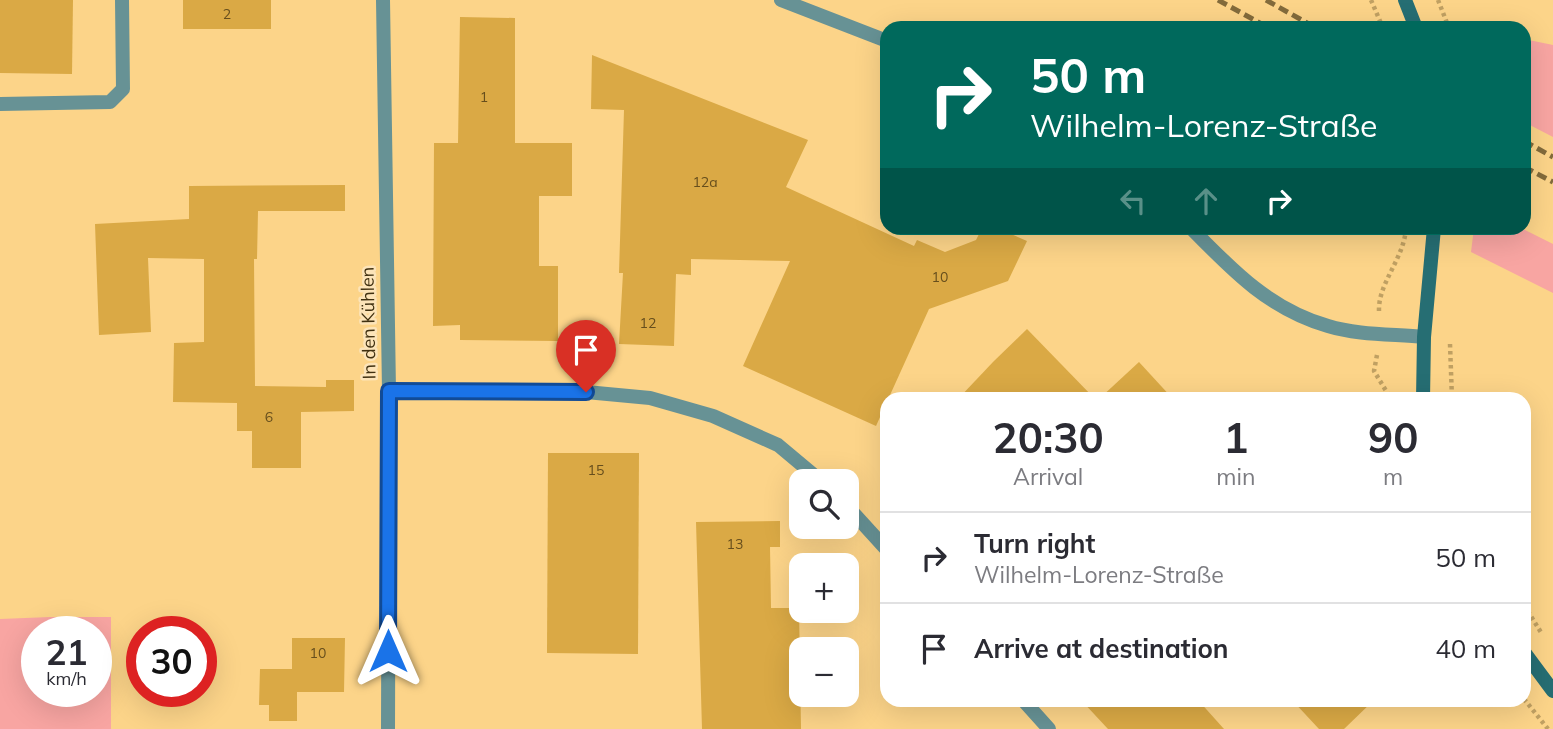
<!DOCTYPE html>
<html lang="en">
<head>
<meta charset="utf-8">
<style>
	body { margin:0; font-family:Mulish,sans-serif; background:#f7f7f7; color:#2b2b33; height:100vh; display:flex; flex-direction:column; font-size:26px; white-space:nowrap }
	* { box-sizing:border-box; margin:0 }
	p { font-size:23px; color:#7c7c81 }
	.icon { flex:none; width:38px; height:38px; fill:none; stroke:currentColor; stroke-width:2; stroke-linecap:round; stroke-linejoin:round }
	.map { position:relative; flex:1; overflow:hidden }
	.drawer { position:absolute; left:880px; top:392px; width:651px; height:315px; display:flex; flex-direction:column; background:#fff; border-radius:21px; box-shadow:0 7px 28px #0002 }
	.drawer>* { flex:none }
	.top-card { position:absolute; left:880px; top:21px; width:651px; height:214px; border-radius:21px; box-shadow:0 7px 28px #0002; background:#00695c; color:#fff; overflow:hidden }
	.buttons { position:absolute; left:789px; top:469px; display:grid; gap:14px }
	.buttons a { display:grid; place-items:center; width:70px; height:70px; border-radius:14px; background:#fff; box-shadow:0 7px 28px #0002; font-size:35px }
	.speed { position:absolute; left:21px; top:616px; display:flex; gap:14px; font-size:35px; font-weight:700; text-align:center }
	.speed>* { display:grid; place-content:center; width:91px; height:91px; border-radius:50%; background:#fff; box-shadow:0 7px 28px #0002; line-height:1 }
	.speed small { font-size:18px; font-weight:400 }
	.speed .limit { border:10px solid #d22; background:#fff; color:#111 }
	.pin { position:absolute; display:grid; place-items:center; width:60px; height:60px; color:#fff; margin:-72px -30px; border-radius:50% 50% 50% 0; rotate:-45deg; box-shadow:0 0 7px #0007 }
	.pin .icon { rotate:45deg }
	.me { position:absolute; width:77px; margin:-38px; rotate:0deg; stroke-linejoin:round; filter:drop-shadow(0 0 5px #0008) }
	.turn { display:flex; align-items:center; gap:24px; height:147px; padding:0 35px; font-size:32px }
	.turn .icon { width:91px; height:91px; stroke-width:2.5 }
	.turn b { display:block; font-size:49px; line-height:60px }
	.lanes { display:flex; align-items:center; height:66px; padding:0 35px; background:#0003; justify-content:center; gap:35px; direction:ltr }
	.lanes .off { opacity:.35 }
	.eta { display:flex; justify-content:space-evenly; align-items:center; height:119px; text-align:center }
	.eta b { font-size:42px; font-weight:700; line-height:49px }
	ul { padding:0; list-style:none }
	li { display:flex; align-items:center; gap:21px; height:91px; padding:0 35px; border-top:2px solid #e1e1e2 }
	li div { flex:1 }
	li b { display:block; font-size:26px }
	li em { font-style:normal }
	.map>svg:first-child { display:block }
	.green { fill:#f8a5a2; fill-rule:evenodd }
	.building { fill:#daa945 }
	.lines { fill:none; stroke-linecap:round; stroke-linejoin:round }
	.path { stroke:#c0a062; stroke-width:4.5; stroke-dasharray:3.5 3.5; stroke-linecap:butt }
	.service { stroke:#679295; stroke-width:14 }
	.minor { stroke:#679295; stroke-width:14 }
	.secondary { stroke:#266e73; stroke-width:14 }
	.rail { stroke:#836b3b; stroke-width:5; stroke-dasharray:10 5; stroke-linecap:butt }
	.route-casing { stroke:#114b97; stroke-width:18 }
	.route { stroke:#1a73e8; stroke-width:12 }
	.labels { text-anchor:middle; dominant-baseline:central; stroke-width:5; stroke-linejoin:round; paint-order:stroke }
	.number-label { font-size:14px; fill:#664e1d }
	.street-label { font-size:18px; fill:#403010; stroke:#fce4b9 }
</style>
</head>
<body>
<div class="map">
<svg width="1553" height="729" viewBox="0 0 1553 729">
	<rect width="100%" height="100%" fill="#fcd489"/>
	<g class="green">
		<polygon points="1524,39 1553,45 1553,137 1524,122"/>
		<polygon points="1474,228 1521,228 1553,244 1553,293 1471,252"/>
		<path d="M50,617H111V729H0V619ZM37,632H96V691H37Z"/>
	</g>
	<g class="building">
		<polygon points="0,0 73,0 72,74 0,73"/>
		<rect x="183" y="0" width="88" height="29"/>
		<polygon points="460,17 515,18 515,143 572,143 572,196 539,196 539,266 558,266 558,341 460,340 460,325 433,326 434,143 458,143"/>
		<polygon points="592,55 808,140 786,187 914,246 917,240 945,252 976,240 982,228 997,228 1027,241 1008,281 929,309 876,426 743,366 790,261 691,259 691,275 676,274 674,346 619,344 623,273 619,273 624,110 591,109"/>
		<polygon points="345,185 345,211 258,211 257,259 254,259 255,386 326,387 326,380 354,380 354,411 301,412 301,468 252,468 252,431 237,431 237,403 173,402 174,343 204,342 204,259 148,258 151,332 99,335 95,224 189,219 189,186"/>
		<polygon points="1027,329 1095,399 958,399 993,362"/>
		<polygon points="1139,362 1173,399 1099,399"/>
		<polygon points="548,453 639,453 638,654 547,653"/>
		<polygon points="780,521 780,547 770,547 771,608 799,608 801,729 702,729 696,522"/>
		<polygon points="292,638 345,638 344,692 297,692 297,721 269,721 269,705 259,705 260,669 292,669"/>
		<polygon points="1081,700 1198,700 1224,729 1108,729"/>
		<polygon points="1292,700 1374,700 1344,729 1319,729"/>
	</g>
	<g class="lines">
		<g class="path">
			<polyline points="1371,0 1383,28"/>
			<polyline points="1438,0 1449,28"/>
			<path d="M1379,311C1378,283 1404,259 1406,228"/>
			<polyline points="1450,344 1452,399"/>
			<polyline points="1377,355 1374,371 1391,399"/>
			<polyline points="1524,605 1542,634"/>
			<polyline points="1524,699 1548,729"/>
		</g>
		<polyline class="service" points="0,104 110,102 123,89 122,0"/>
		<g class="minor">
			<polyline points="383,0 389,391 388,729"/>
			<polyline points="781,0 887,41"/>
			<path d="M1191,228C1232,270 1269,309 1328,326C1357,335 1393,334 1424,337"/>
			<polyline points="389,391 586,392 650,398 713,416 778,445 821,481"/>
			<polyline points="847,506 887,550"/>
			<polyline points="1023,700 1049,729"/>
		</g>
		<g class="secondary">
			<polyline points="1405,0 1416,28"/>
			<polyline points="1423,399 1424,337 1434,228"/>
			<polyline points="1524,652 1553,691"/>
		</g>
		<g class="rail">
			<polyline points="1218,0 1269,28"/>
			<polyline points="1266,0 1316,28"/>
			<polyline points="1524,141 1553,157"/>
			<polyline points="1524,167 1553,182"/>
		</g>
	</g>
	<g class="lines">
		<g class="route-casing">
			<polyline id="route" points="388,651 389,391 586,392"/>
		</g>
		<use href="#route" class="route"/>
	</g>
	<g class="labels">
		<g class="number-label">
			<text x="227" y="14">2</text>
			<text x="484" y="97">1</text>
			<text x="705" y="182">12a</text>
			<text x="940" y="277">10</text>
			<text x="648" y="323">12</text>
			<text x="269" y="417">6</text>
			<text x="596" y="470">15</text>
			<text x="735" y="544">13</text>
			<text x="318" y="653">10</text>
		</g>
		<g class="street-label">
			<text transform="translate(368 323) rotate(-91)">In den Kühlen</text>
		</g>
	</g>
</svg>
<div class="buttons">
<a><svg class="icon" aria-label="search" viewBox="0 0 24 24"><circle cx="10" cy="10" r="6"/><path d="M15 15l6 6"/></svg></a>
<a>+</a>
<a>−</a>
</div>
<div class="speed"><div>21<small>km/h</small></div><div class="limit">30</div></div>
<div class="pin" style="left:586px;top:392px;background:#d93025"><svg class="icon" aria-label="arrive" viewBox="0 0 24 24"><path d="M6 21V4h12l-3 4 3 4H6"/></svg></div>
<svg class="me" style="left:388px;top:651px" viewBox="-20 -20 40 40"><path d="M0-17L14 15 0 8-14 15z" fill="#1a73e8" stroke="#fff" stroke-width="4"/></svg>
<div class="top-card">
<div class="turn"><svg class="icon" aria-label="right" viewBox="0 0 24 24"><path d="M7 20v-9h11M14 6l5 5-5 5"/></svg><div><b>50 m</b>Wilhelm-Lorenz-Straße</div></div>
<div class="lanes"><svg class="icon off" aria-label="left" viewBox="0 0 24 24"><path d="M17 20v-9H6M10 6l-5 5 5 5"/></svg><svg class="icon off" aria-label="ahead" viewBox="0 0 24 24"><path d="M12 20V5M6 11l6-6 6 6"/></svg><svg class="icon" aria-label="right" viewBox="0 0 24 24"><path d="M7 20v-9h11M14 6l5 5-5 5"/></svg></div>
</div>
<section class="drawer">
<div class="eta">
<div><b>20:30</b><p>Arrival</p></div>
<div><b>1</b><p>min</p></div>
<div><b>90</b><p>m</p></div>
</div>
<ul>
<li><svg class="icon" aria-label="right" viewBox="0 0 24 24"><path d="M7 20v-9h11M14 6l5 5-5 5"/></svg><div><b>Turn right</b><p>Wilhelm-Lorenz-Straße</p></div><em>50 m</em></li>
<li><svg class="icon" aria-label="arrive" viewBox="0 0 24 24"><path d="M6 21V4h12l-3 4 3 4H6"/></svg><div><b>Arrive at destination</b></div><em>40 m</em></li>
</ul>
</section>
</div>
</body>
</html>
